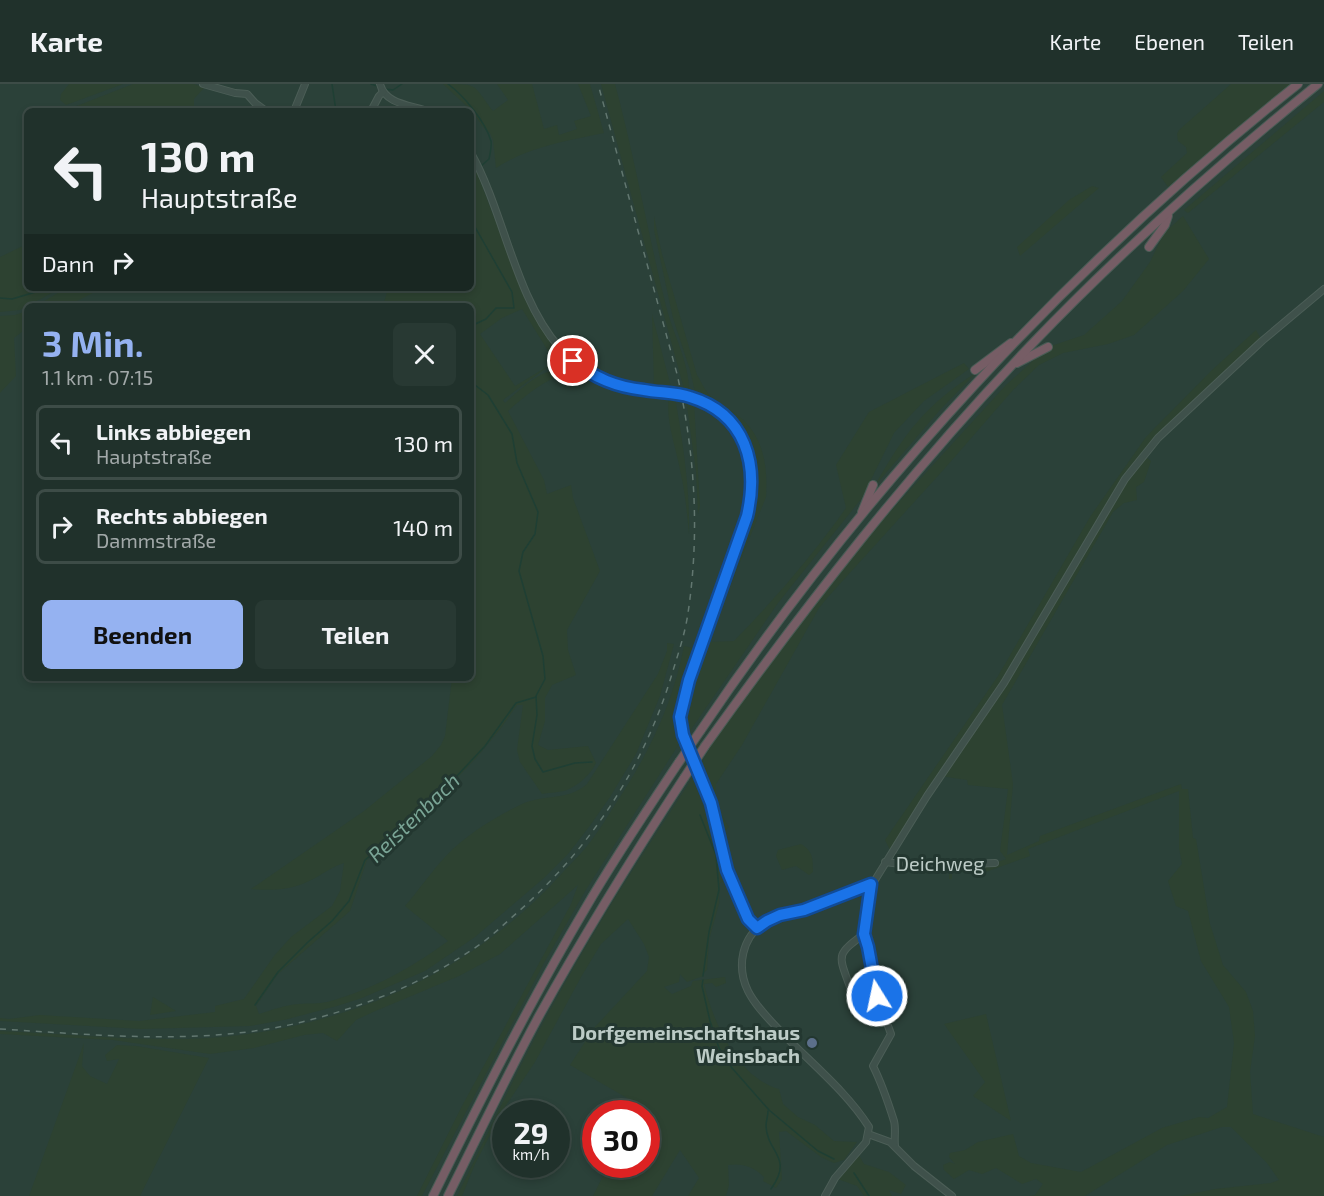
<!DOCTYPE html>
<html lang="de">
<head>
<meta charset="utf-8">
<style>
	body { margin:0; font-family:"Exo 2",sans-serif; background:#283933; color:#f1f3f6; height:100vh; display:flex; flex-direction:column; font-size:22px; white-space:nowrap }
	* { box-sizing:border-box; margin:0 }
	p { font-size:20px; color:#a2a9a9 }
	.icon { flex:none; width:33px; height:33px; fill:none; stroke:currentColor; stroke-width:2; stroke-linecap:round; stroke-linejoin:round }
	.map { position:relative; flex:1; overflow:hidden }
	.sheet { position:absolute; left:24px; top:219px; width:450px; height:378px; display:flex; flex-direction:column; background:#20312b; border-radius:9px; box-shadow:0 3px 9px #0003,0 0 0 2px #3d4c47 }
	.sheet>* { flex:none }
	.hud { position:absolute; left:24px; top:24px; width:450px; height:183px; border-radius:9px; box-shadow:0 3px 9px #0003,0 0 0 2px #3d4c47; background:#20312b; color:#f1f3f6; overflow:hidden }
	.speed { position:absolute; left:492px; top:1016px; display:flex; gap:12px; font-size:30px; font-weight:700; text-align:center }
	.speed>* { display:grid; place-content:center; width:78px; height:78px; border-radius:50%; background:#20312b; box-shadow:0 3px 9px #0003,0 0 0 2px #3d4c47; line-height:1 }
	.speed small { font-size:15px; font-weight:400 }
	.speed .limit { border:9px solid #d22; background:#fff; color:#111 }
	.pin { position:absolute; display:grid; place-items:center; width:51px; height:51px; color:#fff; margin:-26px; border:3px solid #fff; border-radius:50%; box-shadow:0 2px 6px #0007 }
	.me { position:absolute; width:66px; margin:-33px; rotate:350deg; stroke-linejoin:round; filter:drop-shadow(0 0 4px #0008) }
	.turn { display:flex; align-items:center; gap:21px; height:126px; padding:0 18px; font-size:27px }
	.turn .icon { width:78px; height:78px; stroke-width:2.5 }
	.turn b { display:block; font-size:42px; line-height:51px }
	.then { display:flex; align-items:center; height:57px; padding:0 18px; background:#0003; gap:12px; font-size:22px }
	.round { display:grid; place-items:center; flex:none; width:63px; height:63px; border-radius:9px; background:#283933 }
	.summary { display:flex; align-items:center; justify-content:space-between; height:102px; padding:0 18px }
	h1 { font-size:36px; font-weight:700; line-height:45px; color:#95b2f1 }
	.cta { display:flex; gap:12px; margin-top:auto; padding:12px 18px }
	.cta a { flex:1; height:69px; border-radius:9px; background:#95b2f1; color:#111; font-size:24px; font-weight:700; line-height:69px; text-align:center }
	.cta a+a { background:#283933; color:#f1f3f6 }
	ul { padding:0; list-style:none }
	li { display:flex; align-items:center; gap:18px; height:75px; margin:0 12px 9px; padding:0 6px; border:3px solid #3d4c47; border-radius:9px }
	li div { flex:1 }
	li b { display:block; font-size:22px }
	li em { font-style:normal }
	header { display:flex; align-items:center; gap:36px; box-sizing:border-box; height:84px; padding:0 30px; background:#20312b; border-bottom:2px solid #3d4c47 }
	header strong { font-size:28px }
	nav { display:flex; gap:33px; margin-inline-start:auto; font-size:21px }
	.map>svg:first-child { display:block }
	.green { fill:#2d4231; fill-rule:evenodd }
	.lines { fill:none; stroke-linecap:round; stroke-linejoin:round }
	.stream { stroke:#1f3f34; stroke-width:1.5 }
	.minor-casing { stroke:#4c5e57; stroke-width:8 }
	.highway-casing { stroke:#4a5c56; stroke-width:10 }
	.minor { stroke:#3f514b; stroke-width:6 }
	.highway { stroke:#765d65; stroke-width:8 }
	.rail { stroke:#627770; stroke-width:1.5; stroke-dasharray:6 6; stroke-linecap:butt }
	.highway-bridge-casing { stroke:#4a5c56; stroke-width:10; stroke-linecap:butt }
	.highway-bridge { stroke:#765d65; stroke-width:8 }
	.route-casing { stroke:#114b97; stroke-width:15 }
	.route { stroke:#1a73e8; stroke-width:10 }
	.service-dot { fill:#5c6f8a; stroke:#233730; stroke-width:2 }
	.labels { text-anchor:middle; dominant-baseline:central; stroke-width:6; stroke-linejoin:round; paint-order:stroke }
	.street-label { font-size:20px; fill:#bccbc6; stroke:#233730 }
	.poi-label { font-size:20px; font-weight:bold; fill:#bccbc6; stroke:#233730; text-anchor:end }
	.water-label { font-size:21px; font-style:italic; fill:#7aa596; stroke:#233730 }
</style>
</head>
<body>
<header>
<strong>Karte</strong>
<nav><a>Karte</a><a>Ebenen</a><a>Teilen</a></nav>
</header>
<div class="map">
<svg width="1324" height="1112" viewBox="0 0 1324 1112">
	<rect width="100%" height="100%" fill="#2b4139"/>
	<g class="green">
		<polygon points="69,0 123,0 66,21 60,16 61,10"/>
		<polygon points="133,0 194,0 204,4 194,15 194,27 64,27"/>
		<path d="M443,0C480,0 472,0 493,27L508,16L497,0H532L544,45L557,41L559,51L577,45L574,37L591,32L578,0H590L604,49C566,57 528,63 496,84L493,56L490,49L482,42L473,28Z"/>
		<path d="M601,0H615L620,19C637,86 649,154 666,222C673,250 689,278 689,306L684,305Z"/>
		<polygon points="1231,0 1291,0 1168,103 1161,93 1187,69 1186,63 1178,57 1177,50 1179,46"/>
		<polygon points="1324,7 1324,18 1188,129 1184,126"/>
		<path d="M477,89L526,217L551,259L569,277L565,281L546,284L503,316L505,319C522,304 540,285 565,285L566,289C543,297 526,311 508,327L544,396L547,410L571,401L573,414L600,487L567,546L568,566L576,591L552,601L545,614V637L538,661L548,666L588,662L596,679C591,690 579,701 567,706C559,709 550,708 542,710L520,678L517,666L523,621H517L501,644L478,672L426,727L367,776L350,827L278,890L256,922L259,930C272,926 285,921 299,920C308,919 318,920 327,918C372,906 411,884 448,857L405,822C419,806 431,788 446,772C467,750 495,733 522,720C544,710 568,717 587,700L658,590L667,567V559L674,560L660,612L636,670L610,713L589,743L568,770L544,794L475,853L425,887L362,914L337,922L284,936L250,942L142,945L0,937V934L9,935L40,931L139,937L215,928V922L244,915L274,872L291,853L332,822L340,807L344,779C331,783 320,792 309,797C291,806 271,807 251,805L364,727L432,672L441,661L445,652L452,594H471V222H383L388,204H471V91ZM522,225L555,278L515,302L480,250L502,234Z"/>
		<polygon points="1092,102 1099,104 1020,172 1017,163 1069,116"/>
		<path d="M654,132L662,170L697,291C701,297 703,303 707,308C715,319 731,325 741,334C764,354 768,384 766,413L708,558L734,557C775,515 812,472 846,424L836,381L869,328L964,279L969,285L924,317L894,349L862,414L778,519L688,650L684,629L690,604L749,437L756,395L755,380L750,364L731,335L719,323L696,312L690,286L673,234L654,146Z"/>
		<polygon points="1183,132 1209,175 1183,207 1134,251 1108,260 1063,269 1039,281 1013,306 946,383 828,513 819,524 742,661 716,700 716,714 721,730 729,743 724,748 700,681 712,660 780,565 861,461 888,430 1006,301 1048,263 1084,251 1122,217 1150,178 1164,149"/>
		<polygon points="27,160 27,204 61,204 20,226 0,228 0,173"/>
		<polygon points="66,204 103,204 67,222 36,222"/>
		<polygon points="27,227 27,244 14,254 16,292 0,309 0,232 15,231"/>
		<path d="M652,230L672,307C620,301 579,291 549,246C560,258 572,273 586,282C605,294 632,302 654,301Z"/>
		<polygon points="1256,246 1262,257 1209,305 1145,372 1151,377 1144,398 1136,403 1137,416 1124,419 1113,428 1002,621 1013,700 1007,771 1039,757 1040,752 1181,700 1182,705 1188,705 1193,754 1196,755 1210,840 1223,881 1246,908 1253,927 1255,952 1250,988 1253,1030 1324,1053 1324,1112 1180,1112 1215,1105 1271,1099 1279,1096 1267,1079 1231,1043 1222,1043 1167,1061 1085,1112 1029,1112 1035,1111 1043,1100 1036,1095 1022,1100 996,1084 982,1090 969,1086 954,1095 944,1086 943,1081 950,1078 955,1080 949,1073 950,1069 965,1066 978,1058 1013,1050 1019,1072 1031,1079 1081,1088 1162,1044 1199,1033 1208,1034 1227,1023 1234,959 1229,923 1201,877 1188,827 1176,822 1168,797 1182,780 1179,764 1179,707 1028,765 1030,772 980,790 952,786 952,795 949,795 949,781 995,779 1006,775 1000,767 1008,705 968,701 967,696 940,692 891,768 885,756 998,592 1090,433 1146,353 1211,287"/>
		<path d="M977,288L940,326L874,403C904,350 925,321 977,288Z"/>
		<path d="M669,312L675,313C683,359 690,404 689,450C687,428 685,407 680,386C676,363 665,336 669,312Z"/>
		<polygon points="686,315 694,318 700,422 698,430 696,388"/>
		<path d="M684,562L698,565L679,617L676,635L679,660L587,804L544,879L422,1112H417L461,1024L571,820L578,801L500,870L459,892L373,928L356,936L337,957L323,949L304,951L254,964L210,970L113,956L0,950V947C79,950 161,961 240,951C364,936 480,882 564,787C573,777 583,768 591,757C600,745 608,732 616,719C648,671 673,620 684,562Z"/>
		<path d="M693,693L705,728L710,730L728,795L720,799L719,820L709,856L707,886L702,890L703,892L687,898L680,890L679,898L664,903L672,910L691,902L693,897L725,893L726,899L716,903L712,899L704,900C713,938 738,994 779,1005L783,1020L798,1033L815,1041L834,1057L857,1058L844,1076L834,1079L821,1073L786,1047L779,1048L782,1095L776,1104L763,1097L764,1093C753,1082 742,1079 728,1081L729,1101L726,1112H688L699,1094L680,1066L652,1112H593L609,1080H646V1029H644L646,1025L570,981L594,944L647,887L649,873L644,860L628,835L601,860L581,893L535,978L503,1026L475,1080L462,1112H457C493,1038 528,963 569,892C607,824 650,759 693,693Z"/>
		<path d="M801,760C813,767 813,775 813,788L809,791L796,782L782,786L776,772L778,766Z"/>
		<polygon points="153,913 176,927 150,931"/>
		<polygon points="986,930 1011,1037 973,1012 985,998 944,940"/>
		<polygon points="84,959 82,982 90,992 107,1000 119,975 107,977 105,971 117,961 136,962 209,974 140,1112 29,1112"/>
		<polygon points="857,1068 864,1080 889,1088 906,1101 901,1110 889,1106 892,1112 864,1112 857,1102 835,1094"/>
	</g>
	<g class="lines">
		<g class="stream">
			<polyline points="332,0 336,27"/>
			<polyline points="371,0 377,2"/>
			<path d="M448,0C464,12 485,37 491,57C492,62 490,70 489,75L481,82"/>
			<polyline points="384,5 393,6 402,0"/>
			<polyline points="471,91 477,85"/>
			<polyline points="471,136 512,208 514,224 496,224 486,235 471,242"/>
			<polyline points="0,214 12,215 49,204"/>
			<polyline points="471,275 475,301 488,311 512,350 517,379 538,428 535,450 523,468 519,487 543,572 545,595 536,612 537,631 532,662 535,675 543,688 575,679 592,678"/>
			<polyline points="700,731 716,771 719,806 709,848 703,892"/>
			<polyline points="703,896 702,902 710,937 719,964 732,984 769,1026 818,1067 834,1075"/>
			<polyline points="255,921 278,888 308,858 332,837 349,817 365,776 425,726 485,662 516,619 536,613"/>
			<path d="M768,1027C768,1032 766,1037 766,1042C767,1069 794,1073 771,1105"/>
			<polyline points="854,1089 869,1112"/>
		</g>
		<g class="minor-casing">
			<g id="minor">
				<polyline points="203,0 235,9 247,10 255,19 266,27"/>
				<path d="M380,0C385,20 410,21 427,27"/>
				<polyline points="294,27 305,0"/>
				<polyline points="371,27 379,12 383,8"/>
				<path d="M471,69C504,128 515,213 559,263C582,289 613,303 647,307C661,308 674,308 688,312C719,320 748,350 752,382C754,400 751,415 747,432L689,596L680,633L683,651L711,719L727,786L748,835L757,845"/>
				<polyline points="885,778 917,782 995,779"/>
				<path d="M871,800L864,850L877,912L891,950L873,982C882,1000 888,1018 894,1037C896,1044 894,1054 895,1062"/>
				<path d="M850,903C838,870 836,871 864,850"/>
				<polyline points="868,1050 890,1058 914,1082 952,1112"/>
				<path d="M825,1112L835,1094L866,1058L869,1043C847,1008 811,979 782,949C770,936 756,923 748,907C736,882 742,853 765,838C777,830 791,830 804,826C819,822 832,813 846,808C857,805 867,804 875,796L927,712L1004,599L1125,395L1158,354L1262,257L1324,205"/>
			</g>
		</g>
		<g class="highway-casing">
			<g id="highway">
				<polyline points="1149,163 1165,141 1168,132"/>
				<polyline points="1017,279 1048,263"/>
				<polyline points="975,286 1011,259"/>
				<polyline points="862,428 873,401"/>
				<path d="M701,646C863,406 1071,180 1298,0"/>
				<path d="M705,662C806,521 912,385 1032,260C1121,167 1218,81 1318,0"/>
				<path d="M433,1112C481,1015 530,918 585,825C614,775 647,726 679,678"/>
				<path d="M448,1112C478,1052 507,991 539,932C584,851 633,772 684,694"/>
			</g>
		</g>
		<use href="#minor" class="minor"/>
		<use href="#highway" class="highway"/>
		<path class="rail" d="M0,945C100,951 204,962 302,938C362,923 419,901 470,867C488,856 503,841 519,827C591,763 644,683 672,590C678,570 685,550 688,529C700,449 695,369 677,290L598,0"/>
		<g class="highway-bridge-casing">
			<g id="highway-bridge">
				<polyline points="679,678 701,646"/>
				<polyline points="684,694 705,662"/>
			</g>
		</g>
		<use href="#highway-bridge" class="highway-bridge"/>
	</g>
	<g class="lines">
		<g class="route-casing">
			<path id="route" d="M573,277C595,294 616,303 644,306C659,309 675,308 690,313C746,330 759,380 747,432L689,596L680,633L683,651L711,719L727,786L748,835L757,844L767,837L780,831L804,826L871,800L864,850L868,863L877,912"/>
		</g>
		<use href="#route" class="route"/>
	</g>
	<circle class="service-dot" cx="812" cy="959" r="6"/>
	<g class="labels">
		<g class="street-label">
			<text x="940" y="779">Deichweg</text>
		</g>
		<g class="poi-label">
			<text x="800" y="948">Dorfgemeinschaftshaus<tspan x="800" dy="23">Weinsbach</tspan></text>
		</g>
		<g class="water-label">
			<text transform="translate(413 733) rotate(-44)">Reistenbach</text>
		</g>
	</g>
</svg>
<div class="speed"><div>29<small>km/h</small></div><div class="limit">30</div></div>
<div class="pin" style="left:573px;top:277px;background:#d93025"><svg class="icon" aria-label="arrive" viewBox="0 0 24 24"><path d="M6 21V4h12l-3 4 3 4H6"/></svg></div>
<svg class="me" style="left:877px;top:912px" viewBox="-20 -20 40 40"><circle r="17" fill="#1a73e8" stroke="#fff" stroke-width="3"/><path d="M0-11L8 9 0 5-8 9z" fill="#fff"/></svg>
<div class="hud">
<div class="turn"><svg class="icon" aria-label="left" viewBox="0 0 24 24"><path d="M17 20v-9H6M10 6l-5 5 5 5"/></svg><div><b>130 m</b>Hauptstraße</div></div>
<div class="then">Dann<svg class="icon" aria-label="right" viewBox="0 0 24 24"><path d="M7 20v-9h11M14 6l5 5-5 5"/></svg></div>
</div>
<section class="sheet">
<div class="summary"><div><h1>3 Min.</h1><p>1.1 km · 07:15</p></div><a class="round"><svg class="icon" aria-label="close" viewBox="0 0 24 24"><path d="M6 6l12 12M18 6L6 18"/></svg></a></div>
<ul>
<li><svg class="icon" aria-label="left" viewBox="0 0 24 24"><path d="M17 20v-9H6M10 6l-5 5 5 5"/></svg><div><b>Links abbiegen</b><p>Hauptstraße</p></div><em>130 m</em></li>
<li><svg class="icon" aria-label="right" viewBox="0 0 24 24"><path d="M7 20v-9h11M14 6l5 5-5 5"/></svg><div><b>Rechts abbiegen</b><p>Dammstraße</p></div><em>140 m</em></li>
</ul>
<div class="cta"><a>Beenden</a><a>Teilen</a></div>
</section>
</div>
</body>
</html>
